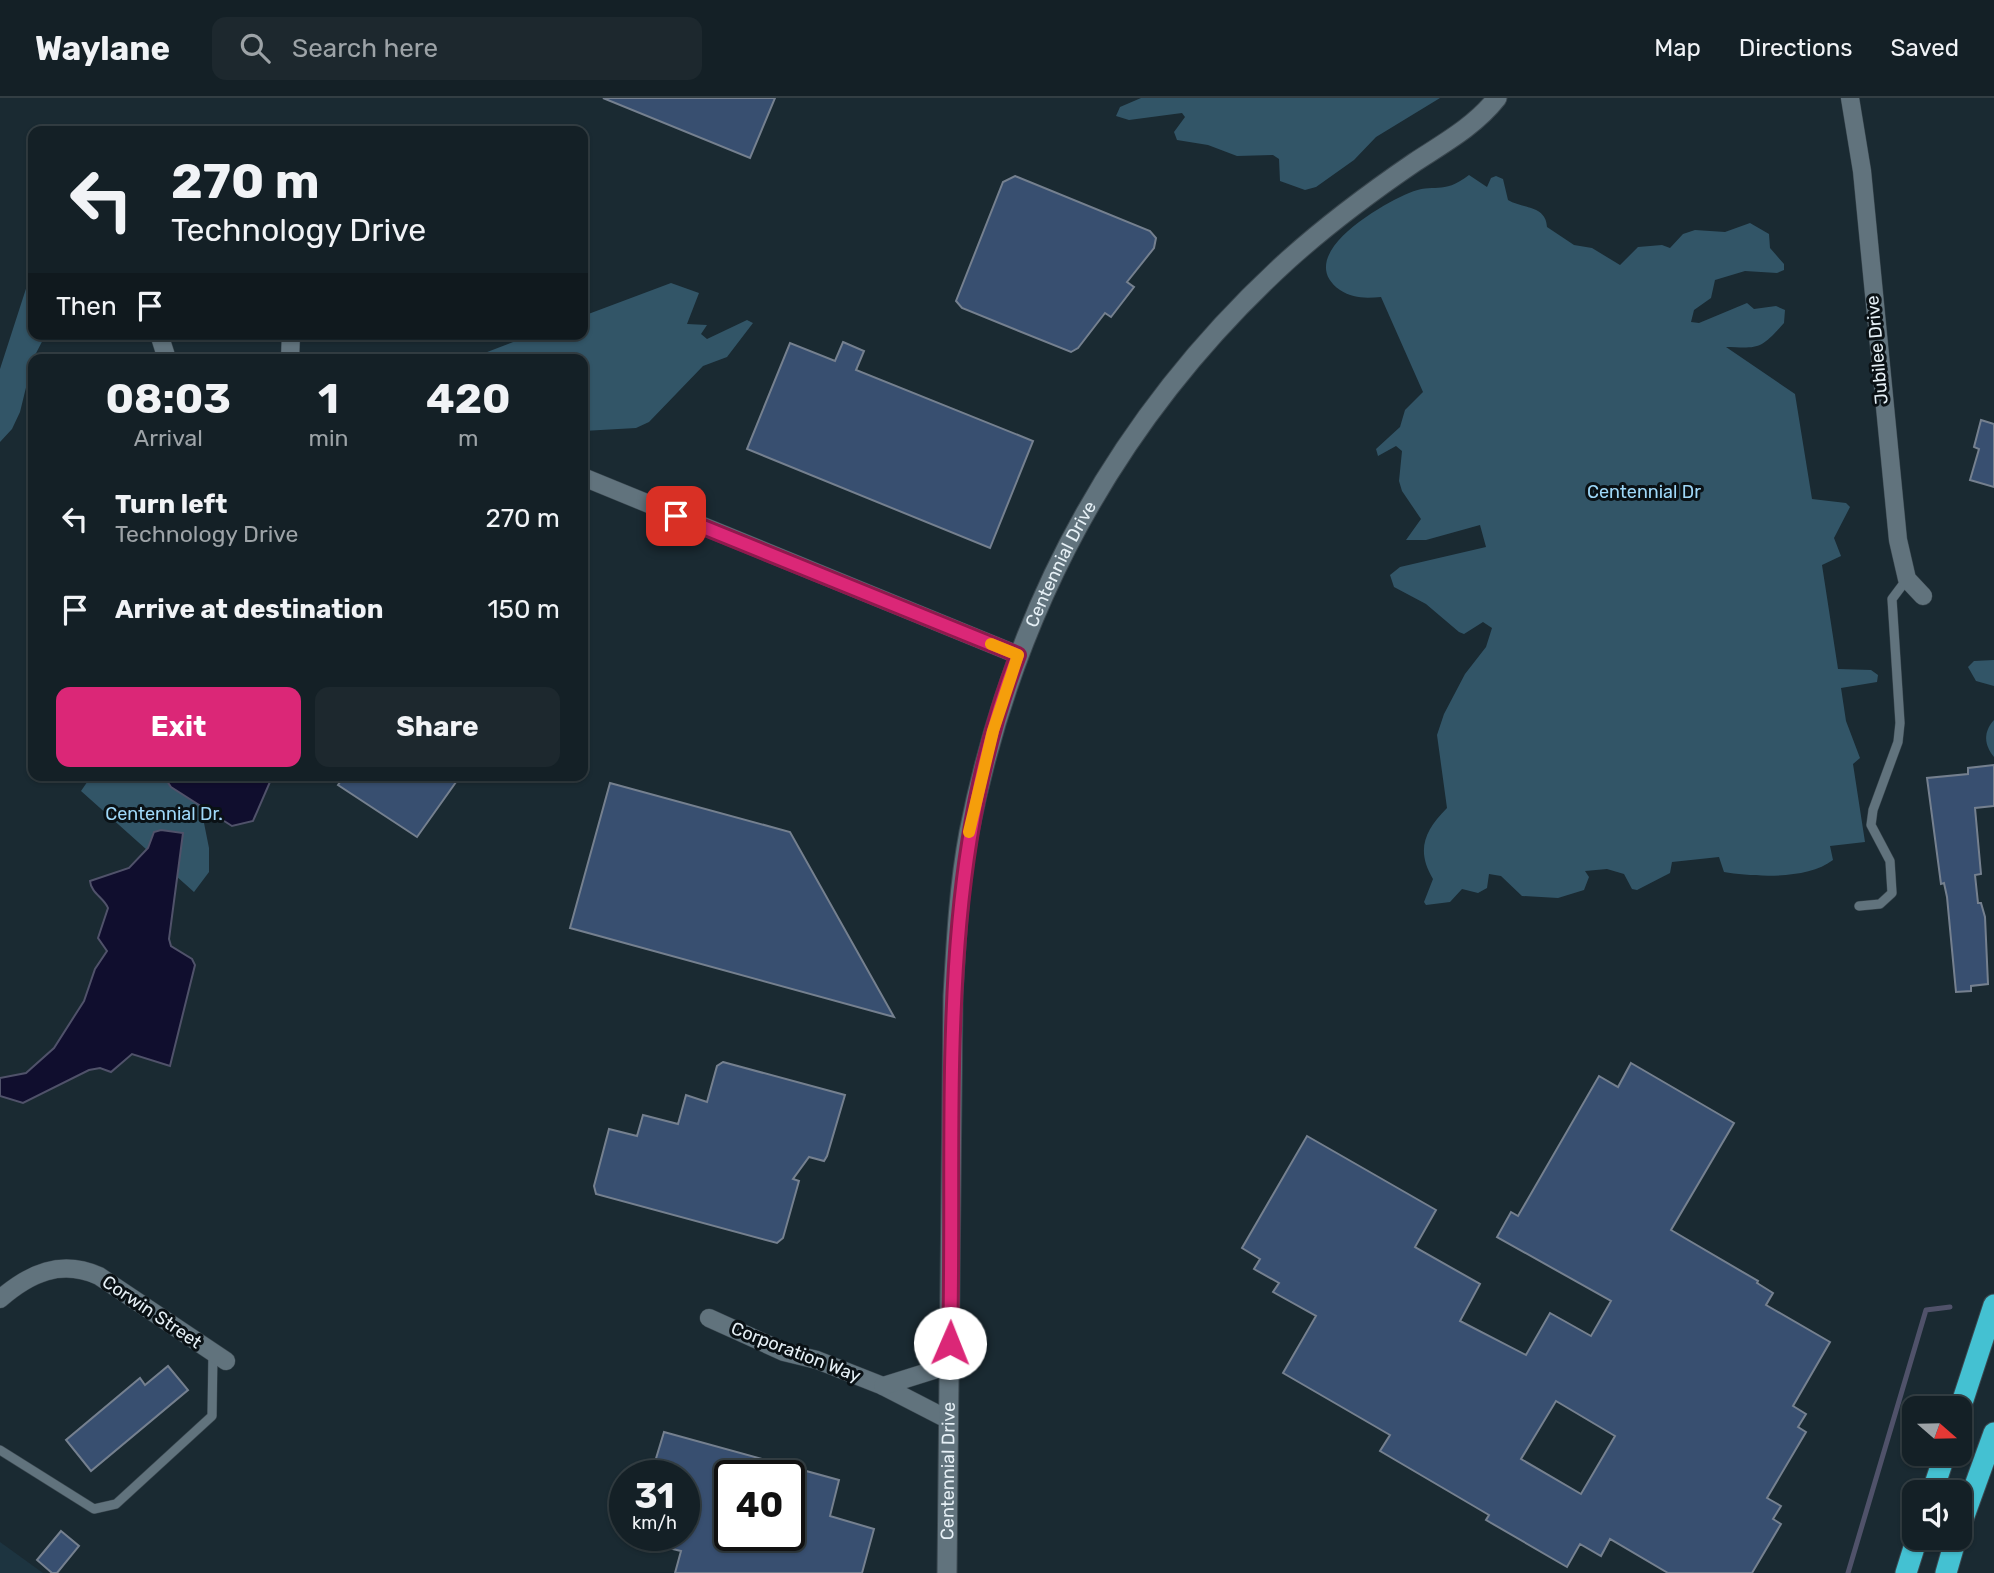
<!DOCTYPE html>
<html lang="en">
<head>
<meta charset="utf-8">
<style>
	body { margin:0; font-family:Rubik,sans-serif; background:#1d282e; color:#f1f3f6; height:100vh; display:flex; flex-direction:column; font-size:26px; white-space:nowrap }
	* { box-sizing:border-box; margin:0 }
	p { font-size:23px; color:#9da3a7 }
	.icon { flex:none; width:38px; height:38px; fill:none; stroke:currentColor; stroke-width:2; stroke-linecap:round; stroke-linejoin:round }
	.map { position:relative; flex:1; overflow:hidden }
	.drawer { position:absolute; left:28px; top:256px; width:560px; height:427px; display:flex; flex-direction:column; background:#142026; border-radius:14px; box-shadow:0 2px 5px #0004,0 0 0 2px #333e43 }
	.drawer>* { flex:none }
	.top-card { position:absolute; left:28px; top:28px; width:560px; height:214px; border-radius:14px; box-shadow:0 2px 5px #0004,0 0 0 2px #333e43; background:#142026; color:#f1f3f6; overflow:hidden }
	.needle { width:46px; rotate:110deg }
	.fabs { position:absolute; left:1902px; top:1298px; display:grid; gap:14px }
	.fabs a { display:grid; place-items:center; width:70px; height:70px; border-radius:14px; background:#142026; box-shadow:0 2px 5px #0004,0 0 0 2px #333e43; font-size:35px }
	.speed { position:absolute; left:609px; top:1362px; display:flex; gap:14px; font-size:35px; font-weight:700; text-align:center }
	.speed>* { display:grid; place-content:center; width:91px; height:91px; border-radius:50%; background:#142026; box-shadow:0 2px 5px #0004,0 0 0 2px #333e43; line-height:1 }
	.speed small { font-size:18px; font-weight:400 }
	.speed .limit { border:4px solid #111; border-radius:10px; background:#fff; color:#111 }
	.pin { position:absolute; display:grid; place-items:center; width:60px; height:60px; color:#fff; margin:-30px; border-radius:14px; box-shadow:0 4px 10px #0006 }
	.me { position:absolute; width:77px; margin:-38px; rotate:1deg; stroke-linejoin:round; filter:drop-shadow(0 0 5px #0008) }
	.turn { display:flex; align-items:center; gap:24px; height:147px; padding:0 28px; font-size:32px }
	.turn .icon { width:91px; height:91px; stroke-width:2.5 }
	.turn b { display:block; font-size:49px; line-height:60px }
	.then { display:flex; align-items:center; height:66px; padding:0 28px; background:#0003; gap:14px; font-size:26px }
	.eta { display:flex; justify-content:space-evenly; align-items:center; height:119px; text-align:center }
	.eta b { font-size:42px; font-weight:700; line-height:49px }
	.cta { display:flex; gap:14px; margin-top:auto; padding:14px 28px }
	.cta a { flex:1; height:80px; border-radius:14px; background:#db2777; color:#fff; font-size:28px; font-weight:700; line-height:80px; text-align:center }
	.cta a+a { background:#1d282e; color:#f1f3f6 }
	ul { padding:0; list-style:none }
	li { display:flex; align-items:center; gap:21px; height:91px; padding:0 28px }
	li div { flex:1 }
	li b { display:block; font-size:26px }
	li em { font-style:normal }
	header { display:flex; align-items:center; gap:42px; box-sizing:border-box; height:98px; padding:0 35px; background:#142026; border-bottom:2px solid #333e43 }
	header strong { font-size:33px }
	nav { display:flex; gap:38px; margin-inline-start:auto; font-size:24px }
	.search { width:490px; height:63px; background:#1d282e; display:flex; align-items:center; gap:18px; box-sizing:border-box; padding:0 24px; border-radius:14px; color:#9da3a7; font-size:26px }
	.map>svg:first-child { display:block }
	.built { fill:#1d3440 }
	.green { fill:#325567 }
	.water { fill:#100e2e; stroke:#50526a; stroke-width:2 }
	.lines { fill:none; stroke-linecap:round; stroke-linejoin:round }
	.stream { stroke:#50526a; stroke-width:5 }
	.building { fill:#384f70; stroke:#75808f; stroke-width:2; fill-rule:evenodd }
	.service-casing { stroke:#3a474f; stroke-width:10 }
	.minor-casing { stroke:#3a474f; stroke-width:19 }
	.tertiary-casing { stroke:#3a474f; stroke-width:21 }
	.motorway-casing { stroke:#3a474f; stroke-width:23 }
	.service { stroke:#61737d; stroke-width:9 }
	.minor { stroke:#61737d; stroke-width:18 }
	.tertiary { stroke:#61737d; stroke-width:19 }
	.motorway { stroke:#44c1d2; stroke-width:21 }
	.route-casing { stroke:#8e194d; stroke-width:18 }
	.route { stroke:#db2777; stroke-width:12 }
	.slow { stroke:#f59e0b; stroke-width:12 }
	.labels { text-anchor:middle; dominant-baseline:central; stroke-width:6; stroke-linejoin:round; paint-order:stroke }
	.street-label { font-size:18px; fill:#e6f0f6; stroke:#0a1115 }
	.park-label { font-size:18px; fill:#9fd8f8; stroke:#0a1115 }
</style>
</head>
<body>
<header>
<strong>Waylane</strong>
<div class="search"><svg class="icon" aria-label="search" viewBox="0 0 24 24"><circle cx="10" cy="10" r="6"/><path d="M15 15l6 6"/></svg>Search here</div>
<nav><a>Map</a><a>Directions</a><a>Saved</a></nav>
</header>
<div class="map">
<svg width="1994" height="1475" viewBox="0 0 1994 1475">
	<rect width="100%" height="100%" fill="#1a2a32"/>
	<polygon class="built" points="0,1444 43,1475 0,1475"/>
	<g class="green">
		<polygon points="1141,0 1440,0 1376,39 1354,62 1316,89 1305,92 1280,83 1279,61 1273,57 1237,58 1208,47 1177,42 1174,34 1185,19 1182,15 1129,22 1116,18 1120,9"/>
		<path d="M1469,77L1487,89L1491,80L1496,78L1503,81L1508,102C1523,111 1546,107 1547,129L1574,147L1592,150L1620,167L1638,149L1662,147L1670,150L1683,136L1695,132L1725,134L1750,125L1769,136L1770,150L1784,166V172L1777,175L1745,173L1715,182L1711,200L1694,212L1691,224L1699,225L1747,205L1754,211L1776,208L1785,212L1784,225C1760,252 1759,250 1726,249L1795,296L1812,401L1846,405L1850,409L1834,440L1841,458L1822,467L1838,571L1871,572L1878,577L1877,584L1841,590L1846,623L1860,660L1853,666L1865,744L1830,748L1833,762C1807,782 1754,779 1724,774L1719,759L1672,764L1670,775L1637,792L1632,791L1624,776L1607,771L1585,773L1589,779L1584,792L1558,800L1522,798L1501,778L1489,776L1487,790L1478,795L1462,791L1450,804L1426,807L1424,804L1433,781C1416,753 1424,733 1447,710L1437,637L1444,616L1465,576L1486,549L1492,530L1483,524L1464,536L1459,534L1426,506L1394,489L1390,477L1400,469L1486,449L1480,427L1426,442H1406L1421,421L1402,393L1399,383L1402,353L1396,348L1378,358L1376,351L1400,329L1405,312L1423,294L1381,199C1367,200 1353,201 1340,192C1292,158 1380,107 1409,95C1434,84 1442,98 1469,77Z"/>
		<polygon points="33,169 33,236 46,236 33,261 20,314 12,331 0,344 0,271"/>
		<polygon points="671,185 699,195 687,226 707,227 701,236 707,241 747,222 753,225 727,259 703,268 649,324 636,330 583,333 583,261 469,261 534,236 583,236 583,218"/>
		<polygon points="1994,562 1994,588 1976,583 1968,569 1974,563"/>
		<path d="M1994,622V659C1984,647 1983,634 1994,622Z"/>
		<polygon points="92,677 215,677 207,693 203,720 209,750 209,774 194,794 81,693"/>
	</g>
	<g class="water">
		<polygon points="163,677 273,677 253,723 232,728 171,689"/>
		<path d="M161,732L183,735L169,841L171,848L192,861L195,867L170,968L132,956L111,974L100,970L89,972L23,1005L0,998V980L26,975L54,950L84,903L95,871L107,853L98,840L108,810C104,800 91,795 90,783L129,770L148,750L154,734Z"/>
	</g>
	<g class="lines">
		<polyline class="stream" points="1848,1475 1926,1212 1950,1209"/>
	</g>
	<g class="building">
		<polygon points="603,0 775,0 750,60"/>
		<polygon points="1015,78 1150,133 1156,140 1154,150 1127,184 1134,189 1111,219 1105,215 1078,250 1071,254 962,210 956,203 1003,84"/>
		<polygon points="843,244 864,253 856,272 1033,343 990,450 747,351 790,245 835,263"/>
		<polygon points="1981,322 1994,326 1994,389 1970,382 1979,351 1974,349"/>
		<polygon points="1994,667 1994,708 1975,710 1981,776 1975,777 1978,805 1981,805 1985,819 1988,886 1971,888 1971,893 1956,894 1947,799 1944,785 1941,786 1927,680 1968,676 1968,670"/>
		<polygon points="345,677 461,677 417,739 338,687"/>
		<polygon points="610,685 790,734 894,919 570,830"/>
		<polygon points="723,964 845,997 827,1058 824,1063 809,1059 793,1081 799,1083 783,1140 777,1145 596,1096 594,1088 609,1031 637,1038 643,1017 678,1026 686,997 707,1004 717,968"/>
		<path d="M1631,965L1734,1025L1671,1132L1758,1183L1757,1185L1773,1195L1766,1207L1830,1244L1793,1308L1806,1316L1798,1329L1806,1334L1767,1400L1781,1408L1773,1421L1781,1426L1752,1475H1668L1610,1441L1601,1458L1580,1446L1567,1469L1486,1422L1489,1417L1380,1353L1390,1337L1283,1275L1316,1218L1273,1194L1279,1185L1254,1171L1260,1161L1242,1150L1307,1038L1436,1112L1415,1149L1480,1186L1460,1223L1526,1257L1550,1215L1591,1238L1611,1203L1497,1139L1511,1114L1518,1118L1599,978L1618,989ZM1556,1303L1615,1338L1581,1396L1521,1361Z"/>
		<polygon points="168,1268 188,1292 91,1373 66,1342 140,1280 145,1287"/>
		<path d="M664,1334L839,1382L830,1418L874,1431L862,1475H675L681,1453L635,1442L636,1437H684V1377H651ZM730,1377H789V1437H730Z"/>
		<polygon points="61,1433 79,1448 57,1475 52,1475 37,1462"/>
	</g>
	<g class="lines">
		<g class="service-casing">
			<g id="service">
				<polyline points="1859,808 1880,806 1892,795 1890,763 1871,727 1873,712 1898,644 1900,625 1892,501 1907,481"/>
				<polyline points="0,1352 94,1411 116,1406 212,1318 213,1254"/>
			</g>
		</g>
		<g class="minor-casing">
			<g id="minor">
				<polyline points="1850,0 1862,73 1898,442 1907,481 1923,498"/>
				<polyline points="159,236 167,261"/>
				<polyline points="290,261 291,236"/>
				<polyline points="583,379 1018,557"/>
				<path d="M0,1201C30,1175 61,1161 99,1178L226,1263"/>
				<polyline points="709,1220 784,1254 817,1262 883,1288 949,1322"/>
				<polyline points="883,1288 950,1267"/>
			</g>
		</g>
		<g class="tertiary-casing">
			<g id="tertiary">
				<path id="s1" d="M947,1475L953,898C956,844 959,787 969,734C1014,509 1119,316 1288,162C1328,126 1371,94 1415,64C1444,45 1475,28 1497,0"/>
			</g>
		</g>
		<g class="motorway-casing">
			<g id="motorway">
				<polyline points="1960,1311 1994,1207"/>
				<polyline points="1932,1395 1945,1356"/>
				<polyline points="1960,1429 1994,1335"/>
				<polyline points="1906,1475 1917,1440"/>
				<polyline points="1946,1475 1956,1440"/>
			</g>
		</g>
		<use href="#service" class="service"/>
		<use href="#minor" class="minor"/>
		<use href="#tertiary" class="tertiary"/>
		<use href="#motorway" class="motorway"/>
	</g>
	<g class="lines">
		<g class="route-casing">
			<path id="route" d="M676,418L1018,557C933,776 956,1015 950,1245"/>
		</g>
		<use href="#route" class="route"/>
		<polyline class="slow" points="969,734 993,633 1018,557 991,546"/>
	</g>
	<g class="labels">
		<g class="street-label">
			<text transform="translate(1877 252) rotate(-95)">Jubilee Drive</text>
			<text stroke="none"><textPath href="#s1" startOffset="1026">Centennial Drive</textPath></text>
			<text transform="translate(152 1214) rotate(34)">Corwin Street</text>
			<text transform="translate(796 1254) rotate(21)">Corporation Way</text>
			<text stroke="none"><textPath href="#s1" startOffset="102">Centennial Drive</textPath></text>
		</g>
		<g class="park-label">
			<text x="1644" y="394">Centennial Dr</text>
			<text x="164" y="716">Centennial Dr.</text>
		</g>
	</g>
</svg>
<div class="fabs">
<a><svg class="needle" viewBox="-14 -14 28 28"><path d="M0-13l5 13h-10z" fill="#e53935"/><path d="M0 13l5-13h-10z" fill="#9da3a7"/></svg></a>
<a><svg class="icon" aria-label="sound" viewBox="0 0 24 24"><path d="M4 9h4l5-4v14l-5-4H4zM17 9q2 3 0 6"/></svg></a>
</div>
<div class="speed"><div>31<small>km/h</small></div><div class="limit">40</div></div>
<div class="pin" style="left:676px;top:418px;background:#d93025"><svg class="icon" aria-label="arrive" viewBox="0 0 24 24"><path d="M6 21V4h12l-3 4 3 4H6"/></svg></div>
<svg class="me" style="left:950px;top:1245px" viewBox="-20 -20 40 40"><circle r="19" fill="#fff"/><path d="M0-13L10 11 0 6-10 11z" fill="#db2777"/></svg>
<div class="top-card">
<div class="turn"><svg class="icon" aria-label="left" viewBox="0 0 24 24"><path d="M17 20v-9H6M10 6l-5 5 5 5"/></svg><div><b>270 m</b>Technology Drive</div></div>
<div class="then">Then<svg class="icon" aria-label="arrive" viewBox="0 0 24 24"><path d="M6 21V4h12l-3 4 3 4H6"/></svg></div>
</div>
<section class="drawer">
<div class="eta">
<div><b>08:03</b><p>Arrival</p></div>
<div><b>1</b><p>min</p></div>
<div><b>420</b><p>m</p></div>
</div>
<ul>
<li><svg class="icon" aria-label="left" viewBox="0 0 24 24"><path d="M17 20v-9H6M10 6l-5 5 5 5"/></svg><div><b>Turn left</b><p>Technology Drive</p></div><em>270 m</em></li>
<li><svg class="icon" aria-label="arrive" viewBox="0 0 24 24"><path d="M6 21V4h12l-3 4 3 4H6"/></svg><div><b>Arrive at destination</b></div><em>150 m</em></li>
</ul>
<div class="cta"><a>Exit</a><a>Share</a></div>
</section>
</div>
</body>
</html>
